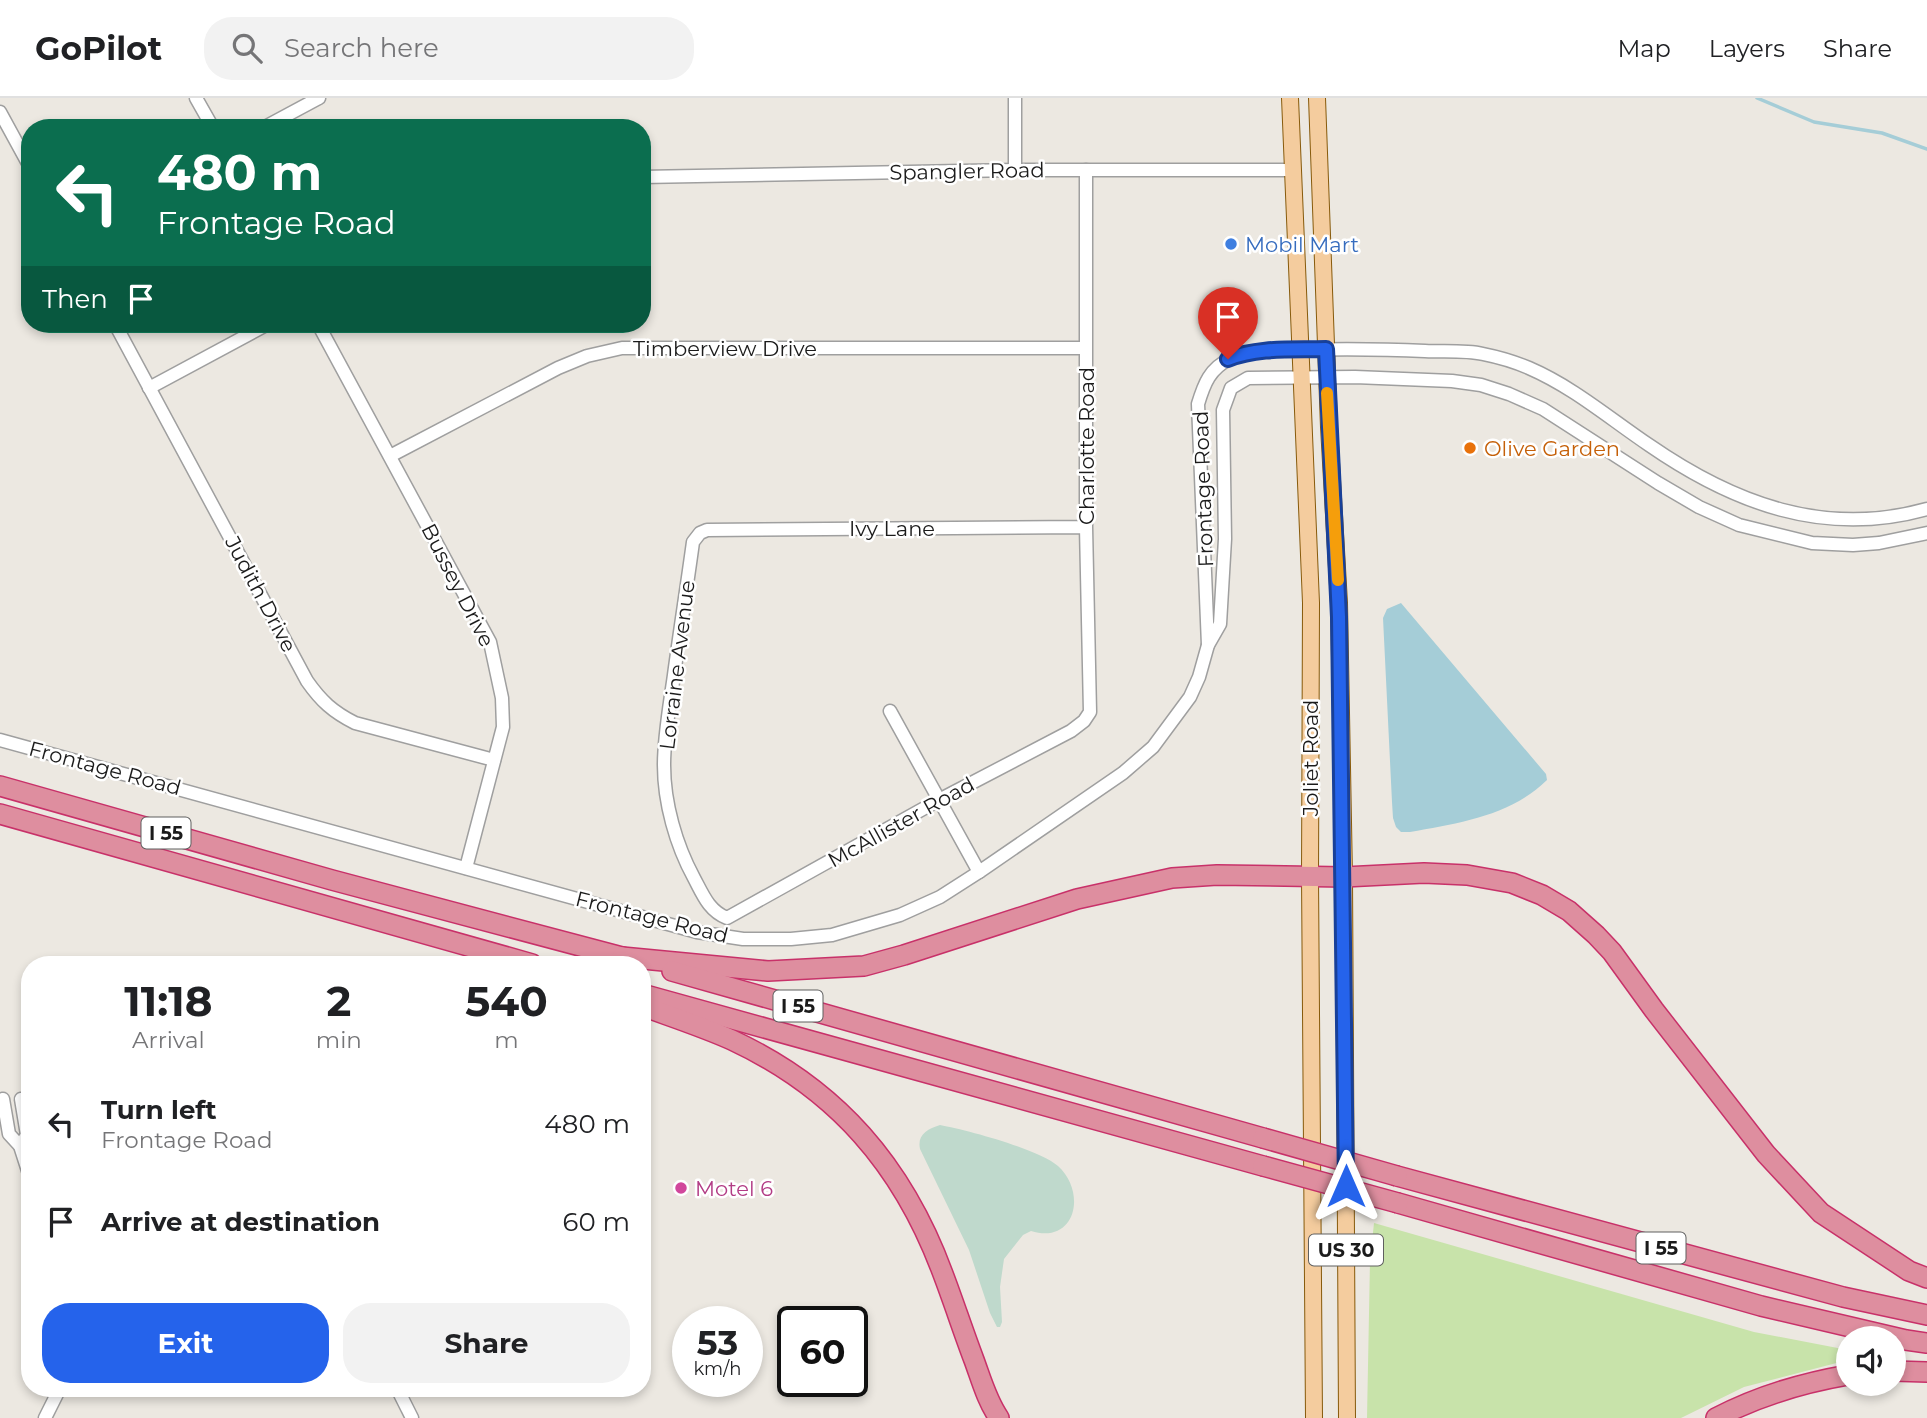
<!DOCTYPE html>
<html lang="en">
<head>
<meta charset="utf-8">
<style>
	body { margin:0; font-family:Montserrat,sans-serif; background:#f2f2f2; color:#202124; height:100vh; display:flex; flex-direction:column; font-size:26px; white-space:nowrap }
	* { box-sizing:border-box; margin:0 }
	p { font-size:23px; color:#757577 }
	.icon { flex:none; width:38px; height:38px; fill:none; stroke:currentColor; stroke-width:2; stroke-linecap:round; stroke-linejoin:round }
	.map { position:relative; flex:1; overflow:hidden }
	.panel { position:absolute; left:21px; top:858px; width:630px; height:441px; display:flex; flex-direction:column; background:#fff; border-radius:28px; box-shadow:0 4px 10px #0003 }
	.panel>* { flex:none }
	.hud { position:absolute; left:21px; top:21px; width:630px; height:214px; border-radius:28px; box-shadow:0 4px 10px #0003; background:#0b6e4f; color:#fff; overflow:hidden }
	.controls { position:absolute; left:1836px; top:1228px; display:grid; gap:14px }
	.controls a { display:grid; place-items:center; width:70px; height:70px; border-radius:50%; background:#fff; box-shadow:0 4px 10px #0003; font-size:35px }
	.speed { position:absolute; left:672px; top:1208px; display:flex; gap:14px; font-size:35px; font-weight:700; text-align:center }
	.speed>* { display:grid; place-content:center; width:91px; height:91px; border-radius:50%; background:#fff; box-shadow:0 4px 10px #0003; line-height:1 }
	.speed small { font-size:18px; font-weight:400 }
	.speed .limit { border:4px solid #111; border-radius:10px; background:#fff; color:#111 }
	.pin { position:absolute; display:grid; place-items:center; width:60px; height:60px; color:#fff; margin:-72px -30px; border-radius:50% 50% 50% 0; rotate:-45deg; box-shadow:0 0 7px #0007 }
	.pin .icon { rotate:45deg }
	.me { position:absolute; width:77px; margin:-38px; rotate:0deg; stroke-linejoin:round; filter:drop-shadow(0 0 5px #0008) }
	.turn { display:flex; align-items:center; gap:24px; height:147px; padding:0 21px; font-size:32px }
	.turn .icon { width:91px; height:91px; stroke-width:2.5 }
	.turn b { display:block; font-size:49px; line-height:60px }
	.then { display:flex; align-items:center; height:66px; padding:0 21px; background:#0003; gap:14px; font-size:26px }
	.eta { display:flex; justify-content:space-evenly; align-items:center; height:119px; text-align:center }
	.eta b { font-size:42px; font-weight:700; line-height:49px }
	.button { display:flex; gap:14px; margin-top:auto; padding:14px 21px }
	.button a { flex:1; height:80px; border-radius:28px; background:#2563eb; color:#fff; font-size:28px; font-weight:700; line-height:80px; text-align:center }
	.button a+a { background:#f2f2f2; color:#202124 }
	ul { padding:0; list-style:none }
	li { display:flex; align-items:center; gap:21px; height:98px; padding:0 21px }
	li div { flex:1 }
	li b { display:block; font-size:26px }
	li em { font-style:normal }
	header { display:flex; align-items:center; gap:42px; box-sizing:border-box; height:98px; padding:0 35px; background:#fff; border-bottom:2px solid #e0e0e0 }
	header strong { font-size:33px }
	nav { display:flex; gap:38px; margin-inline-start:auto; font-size:24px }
	.search { width:490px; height:63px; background:#f2f2f2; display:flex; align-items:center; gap:18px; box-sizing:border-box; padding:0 24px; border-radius:28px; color:#757577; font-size:26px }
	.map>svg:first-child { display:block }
	.grass { fill:#c8e3aa }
	.wetland { fill:#bfd9cc }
	.water { fill:#a5cdd7 }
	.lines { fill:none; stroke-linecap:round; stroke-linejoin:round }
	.stream { stroke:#a5cdd7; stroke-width:3.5 }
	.minor-casing { stroke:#9f9f9f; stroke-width:15 }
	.major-casing { stroke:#875a0b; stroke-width:18 }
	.highway-casing { stroke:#c83169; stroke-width:22 }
	.minor { stroke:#fff; stroke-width:12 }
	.major { stroke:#f4cc9e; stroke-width:16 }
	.highway { stroke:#de8e9f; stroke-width:19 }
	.highway-bridge-casing { stroke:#c83169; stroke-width:22; stroke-linecap:butt }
	.highway-bridge { stroke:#de8e9f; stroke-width:19 }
	.route-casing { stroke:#184099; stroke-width:18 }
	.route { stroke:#2563eb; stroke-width:12 }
	.slow { stroke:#f59e0b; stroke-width:12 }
	.shop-dot { fill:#3f7fe0; stroke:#fff; stroke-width:2.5 }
	.food-dot { fill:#e8710a; stroke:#fff; stroke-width:2.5 }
	.hotel-dot { fill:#d1479c; stroke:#fff; stroke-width:2.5 }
	.labels { text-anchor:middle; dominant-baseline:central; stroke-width:5; stroke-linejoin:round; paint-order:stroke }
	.shield { fill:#fff; stroke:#5f5f5f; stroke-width:2 }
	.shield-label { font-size:19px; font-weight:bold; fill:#1b1b1b }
	.street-label { font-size:21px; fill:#1b1b1b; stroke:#fff }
	.shop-label { font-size:21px; fill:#366cbe; stroke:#fff; text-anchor:start }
	.food-label { font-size:21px; fill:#c56008; stroke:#fff; text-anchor:start }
	.hotel-label { font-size:21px; fill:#b23c85; stroke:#fff; text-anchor:start }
</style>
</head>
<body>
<header>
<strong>GoPilot</strong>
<div class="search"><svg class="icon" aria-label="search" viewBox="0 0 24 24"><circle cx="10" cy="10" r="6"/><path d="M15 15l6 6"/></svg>Search here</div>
<nav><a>Map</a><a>Layers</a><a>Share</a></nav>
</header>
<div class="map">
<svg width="1927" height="1320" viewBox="0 0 1927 1320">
	<rect width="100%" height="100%" fill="#ece8e1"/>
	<polygon class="grass" points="1374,1125 1754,1234 1848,1252 1848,1262 1744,1289 1681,1320 1367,1320 1370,1163"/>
	<path class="wetland" d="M940,1027C967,1032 1038,1051 1058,1068C1087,1094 1076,1147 1031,1133L1023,1137L1004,1161L1000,1189L1002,1224L1000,1229H997L990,1215L969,1152L920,1051C917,1037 927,1031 940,1027Z"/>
	<path class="water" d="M1401,505L1546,676L1547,682C1510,718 1459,725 1410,734H1401L1396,729L1393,720L1392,704L1383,520L1387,511Z"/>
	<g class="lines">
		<polyline class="stream" points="1757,0 1814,24 1882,35 1927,51"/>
		<g class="minor-casing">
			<g id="minor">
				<polyline points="196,0 213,30"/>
				<polyline points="0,14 30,69"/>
				<polyline points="263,30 319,0"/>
				<polyline points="1015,72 1015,0"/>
				<polyline points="642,79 1015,72 1292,72"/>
				<path d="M115,226L307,583C321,603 333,614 355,625L494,662"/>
				<polyline points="318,226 490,544 502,600 503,629 466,770"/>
				<polyline points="149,290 268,226"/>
				<polyline points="390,358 558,270 587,258 622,250 1085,250"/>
				<path d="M1086,429L707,432L700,435L693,444C687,488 680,532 674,577C670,606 664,637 664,667C664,705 676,747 694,780C703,797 709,813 727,820L939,702L1071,633L1084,623L1090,614L1086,429V72"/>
				<path d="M1208,547L1198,306C1204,286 1210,270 1230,261C1250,251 1271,253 1293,252C1337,251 1381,251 1425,253C1444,254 1465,252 1483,256C1498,259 1515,264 1529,270C1573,289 1609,320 1649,347C1733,405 1824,440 1927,411"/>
				<polyline points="890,613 979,774"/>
				<polyline points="0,642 697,834 743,841 791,841 832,837 900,817 940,799 979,774 1123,675 1153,649 1190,599 1199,579 1208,547 1220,526 1225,441 1223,312 1231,290 1248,280 1355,279 1452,283 1481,287 1509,296 1543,311 1658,385 1699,409 1739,427 1812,445 1853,447 1879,445 1927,435"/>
				<polyline points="3,1001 9,1036 20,1048 30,1079"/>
				<polyline points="20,1048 27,1037 21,1001"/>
				<polyline points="397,1290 412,1320"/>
				<polyline points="45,1320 60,1290"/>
			</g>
		</g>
		<g class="major-casing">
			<g id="major">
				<polyline points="1290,0 1311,505 1310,779 1314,1320"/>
				<polyline points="1317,0 1329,329 1339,505 1344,779 1347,1320"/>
			</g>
		</g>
		<g class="highway-casing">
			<g id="highway">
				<polyline points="0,688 332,782 633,862"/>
				<polyline points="0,716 532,866"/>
				<polyline points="622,859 768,873 864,868 904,857 1077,801 1172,780 1217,777 1344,779 1424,775 1467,777 1512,785 1542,797 1569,813 1596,837 1612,854 1654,912 1766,1056 1821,1115 1909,1173 1927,1180"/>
				<polyline points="672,873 1263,1040"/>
				<polyline points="642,896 1263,1068"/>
				<path d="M642,908C672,919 703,929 732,942C837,991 903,1068 943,1176C954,1205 963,1233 974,1262C981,1281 987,1303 999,1320"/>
				<polyline points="1397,1078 1843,1199 1927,1217"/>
				<polyline points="1398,1105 1761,1208 1906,1242 1927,1245"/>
				<polyline points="1894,1273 1927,1274"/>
				<path d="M1716,1320C1758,1298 1802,1285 1848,1277"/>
			</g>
		</g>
		<use href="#minor" class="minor"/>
		<use href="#major" class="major"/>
		<use href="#highway" class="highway"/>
		<g class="highway-bridge-casing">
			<g id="highway-bridge">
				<polyline points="1263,1040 1397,1078"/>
				<polyline points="1263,1068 1398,1105"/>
			</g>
		</g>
		<use href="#highway-bridge" class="highway-bridge"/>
	</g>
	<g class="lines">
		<g class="route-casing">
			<path id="route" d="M1228,261C1258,249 1293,252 1326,251L1339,519L1346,1088"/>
		</g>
		<use href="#route" class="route"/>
		<polyline class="slow" points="1327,295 1338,482"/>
	</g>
	<circle class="shop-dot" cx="1231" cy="146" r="7"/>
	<circle class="food-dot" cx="1470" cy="350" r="7"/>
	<circle class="hotel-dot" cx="681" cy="1090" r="7"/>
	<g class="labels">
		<g class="shield">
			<rect x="141.5" y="719.5" width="49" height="31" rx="5"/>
			<rect x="773.5" y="892.5" width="49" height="31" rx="5"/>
			<rect x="1636.5" y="1134.5" width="49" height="31" rx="5"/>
			<rect x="1309" y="1136.5" width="74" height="31" rx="5"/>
		</g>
		<g class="shield-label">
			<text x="166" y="735">I 55</text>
			<text x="798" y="908">I 55</text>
			<text x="1661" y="1150">I 55</text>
			<text x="1346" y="1152">US 30</text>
		</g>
		<g class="street-label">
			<text transform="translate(967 73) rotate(-1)">Spangler Road</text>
			<text x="725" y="250">Timberview Drive</text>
			<text transform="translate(1086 348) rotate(-90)">Charlotte Road</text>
			<text transform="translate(1203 391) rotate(-92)">Frontage Road</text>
			<text x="892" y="430">Ivy Lane</text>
			<text transform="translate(458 487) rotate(63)">Bussey Drive</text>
			<text transform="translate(261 496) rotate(62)">Judith Drive</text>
			<text transform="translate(677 567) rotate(-83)">Lorraine Avenue</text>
			<text transform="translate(1310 660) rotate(-90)">Joliet Road</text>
			<text transform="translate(105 670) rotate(15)">Frontage Road</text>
			<text transform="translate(901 724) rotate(-29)">McAllister Road</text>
			<text transform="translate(652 819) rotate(14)">Frontage Road</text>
		</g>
		<g class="shop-label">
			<text x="1245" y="146">Mobil Mart</text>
		</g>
		<g class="food-label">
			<text x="1484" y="350">Olive Garden</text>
		</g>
		<g class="hotel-label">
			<text x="695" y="1090">Motel 6</text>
		</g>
	</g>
</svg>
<div class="controls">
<a><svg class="icon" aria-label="sound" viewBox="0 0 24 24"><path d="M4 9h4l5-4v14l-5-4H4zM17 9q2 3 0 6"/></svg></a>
</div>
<div class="speed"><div>53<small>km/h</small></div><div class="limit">60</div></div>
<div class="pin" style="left:1228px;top:261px;background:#d93025"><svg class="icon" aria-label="arrive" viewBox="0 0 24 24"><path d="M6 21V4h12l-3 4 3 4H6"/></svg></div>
<svg class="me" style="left:1346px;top:1088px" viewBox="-20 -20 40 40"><path d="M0-17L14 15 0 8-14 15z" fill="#2563eb" stroke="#fff" stroke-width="4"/></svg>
<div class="hud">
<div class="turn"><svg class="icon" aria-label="left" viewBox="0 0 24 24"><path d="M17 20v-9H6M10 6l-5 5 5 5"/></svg><div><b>480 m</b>Frontage Road</div></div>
<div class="then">Then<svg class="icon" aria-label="arrive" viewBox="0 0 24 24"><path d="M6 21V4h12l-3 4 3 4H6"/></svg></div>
</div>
<section class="panel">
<div class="eta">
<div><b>11:18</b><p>Arrival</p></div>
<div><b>2</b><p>min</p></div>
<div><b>540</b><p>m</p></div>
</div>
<ul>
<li><svg class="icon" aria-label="left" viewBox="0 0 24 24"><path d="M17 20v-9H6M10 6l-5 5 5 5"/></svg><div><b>Turn left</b><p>Frontage Road</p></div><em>480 m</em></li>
<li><svg class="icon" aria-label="arrive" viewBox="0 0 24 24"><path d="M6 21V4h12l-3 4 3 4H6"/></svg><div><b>Arrive at destination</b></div><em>60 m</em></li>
</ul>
<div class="button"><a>Exit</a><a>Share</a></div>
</section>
</div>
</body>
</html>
